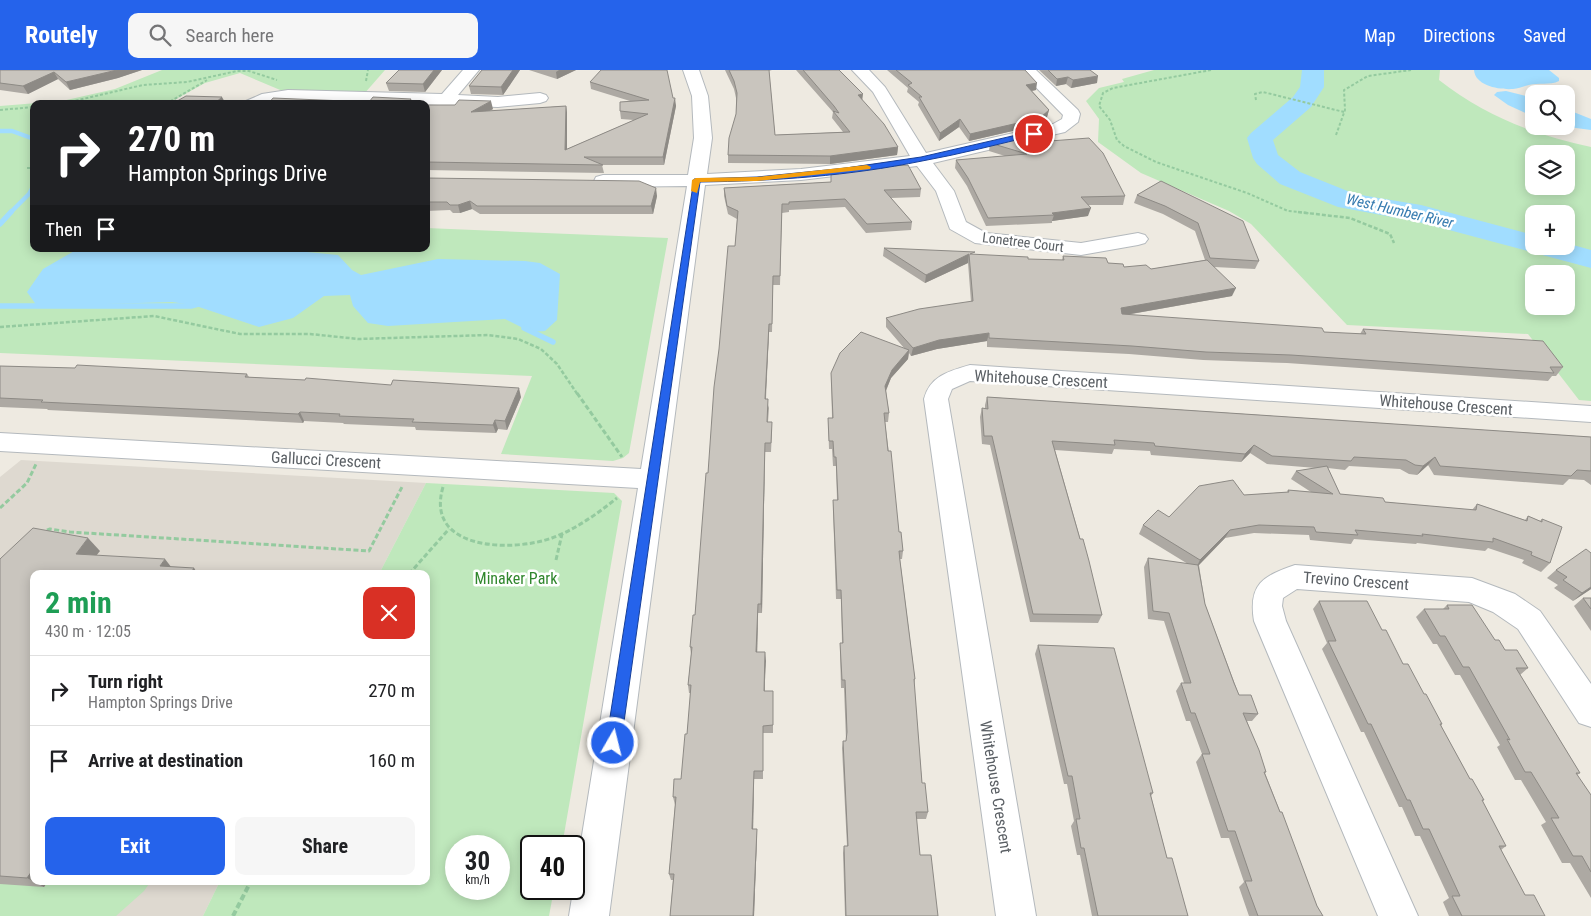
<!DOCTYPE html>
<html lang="en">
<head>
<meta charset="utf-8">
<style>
	body { margin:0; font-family:"Roboto Condensed",sans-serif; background:#f6f6f6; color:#202124; height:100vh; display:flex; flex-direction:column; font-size:19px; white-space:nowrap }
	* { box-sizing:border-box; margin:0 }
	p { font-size:16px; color:#757577 }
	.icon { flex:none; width:28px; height:28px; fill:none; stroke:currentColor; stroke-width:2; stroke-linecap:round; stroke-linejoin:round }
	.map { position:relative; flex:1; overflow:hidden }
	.side { position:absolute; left:30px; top:500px; width:400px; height:315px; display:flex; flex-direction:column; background:#fff; border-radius:10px; box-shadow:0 2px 12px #0003 }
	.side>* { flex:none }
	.hud { position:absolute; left:30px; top:30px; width:400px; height:152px; border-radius:10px; box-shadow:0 2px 12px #0003; background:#202124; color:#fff; overflow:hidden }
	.tools { position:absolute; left:1525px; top:15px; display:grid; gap:10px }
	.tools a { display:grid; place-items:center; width:50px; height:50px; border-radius:10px; background:#fff; box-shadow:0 2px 12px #0003; font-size:25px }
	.speed { position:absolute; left:445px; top:765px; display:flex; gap:10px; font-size:25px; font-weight:700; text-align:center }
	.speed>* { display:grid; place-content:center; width:65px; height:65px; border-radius:50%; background:#fff; box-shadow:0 2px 12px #0003; line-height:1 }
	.speed small { font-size:12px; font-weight:400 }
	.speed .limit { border:2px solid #111; border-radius:8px; background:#fff; color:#111 }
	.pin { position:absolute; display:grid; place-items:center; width:42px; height:42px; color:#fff; margin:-21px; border:2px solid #fff; border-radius:50%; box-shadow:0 1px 5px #0007 }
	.me { position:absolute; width:55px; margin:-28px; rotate:8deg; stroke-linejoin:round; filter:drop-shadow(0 0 4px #0008) }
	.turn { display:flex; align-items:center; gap:18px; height:105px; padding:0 15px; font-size:22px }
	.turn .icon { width:65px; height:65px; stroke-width:2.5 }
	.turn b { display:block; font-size:35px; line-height:42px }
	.then { display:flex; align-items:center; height:48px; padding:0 15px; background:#0003; gap:10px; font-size:19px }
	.round { display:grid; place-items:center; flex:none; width:52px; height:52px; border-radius:10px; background:#f6f6f6 }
	.headline { display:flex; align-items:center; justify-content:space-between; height:85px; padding:0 15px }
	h1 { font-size:30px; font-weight:700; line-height:38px; color:#1e9e55 }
	.cta { display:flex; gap:10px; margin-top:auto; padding:10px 15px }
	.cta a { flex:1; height:58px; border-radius:10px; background:#2563eb; color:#fff; font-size:20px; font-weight:700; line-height:58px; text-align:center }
	.cta a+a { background:#f6f6f6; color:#202124 }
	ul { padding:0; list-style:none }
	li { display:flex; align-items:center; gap:15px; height:70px; padding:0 15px; border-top:1px solid #e0e0e0 }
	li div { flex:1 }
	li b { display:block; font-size:19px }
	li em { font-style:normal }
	header { display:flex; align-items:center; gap:30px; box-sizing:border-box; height:70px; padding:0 25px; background:#2563eb; color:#fff }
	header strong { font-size:24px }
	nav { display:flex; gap:28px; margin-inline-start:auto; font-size:18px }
	.search { width:350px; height:45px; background:#f6f6f6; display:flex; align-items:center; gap:12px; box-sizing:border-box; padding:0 18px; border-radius:10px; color:#757577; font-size:19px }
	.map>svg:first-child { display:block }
	.education { fill:#ded9d0 }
	.green { fill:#bfe8bc; fill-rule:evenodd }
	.water { fill:#a1ddff }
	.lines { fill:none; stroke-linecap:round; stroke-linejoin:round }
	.stream-far1 { stroke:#a1ddff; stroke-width:4.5 }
	.stream { stroke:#a1ddff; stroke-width:5.5 }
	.river { fill:#a1ddff; fill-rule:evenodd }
	.minor-casing { stroke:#b4b9bd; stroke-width:2 }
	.path-far3 { stroke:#94ca9f; stroke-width:2; stroke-dasharray:3 2; stroke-linecap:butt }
	.path-far2 { stroke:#94ca9f; stroke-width:2.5; stroke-dasharray:4 2; stroke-linecap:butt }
	.path-far1 { stroke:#94ca9f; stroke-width:3; stroke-dasharray:5 2.5; stroke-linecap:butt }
	.path { stroke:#94ca9f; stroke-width:4; stroke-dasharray:6 3; stroke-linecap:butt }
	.minor { fill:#fff; fill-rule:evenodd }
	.wall { fill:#ada9a3 }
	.shaded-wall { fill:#8d8a85 }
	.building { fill:#c9c5be; stroke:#8d8a85 }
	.route { fill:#2563eb; stroke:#184099 }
	.slow { fill:#f59e0b }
	.labels { text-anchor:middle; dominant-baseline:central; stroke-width:5; stroke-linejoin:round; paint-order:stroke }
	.far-street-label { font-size:14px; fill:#5a5f64; stroke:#fff }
	.far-water-label { font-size:15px; font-style:italic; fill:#347aaf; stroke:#fff }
	.street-label { font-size:16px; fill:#5a5f64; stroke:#fff }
	.park-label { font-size:16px; fill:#31872e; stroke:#fff }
</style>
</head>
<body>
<header>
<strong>Routely</strong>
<div class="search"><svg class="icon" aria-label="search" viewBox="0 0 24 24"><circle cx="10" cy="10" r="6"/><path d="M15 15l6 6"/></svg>Search here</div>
<nav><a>Map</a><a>Directions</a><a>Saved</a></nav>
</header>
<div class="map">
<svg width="1591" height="846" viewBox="0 0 1591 846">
	<rect width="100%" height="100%" fill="#eeeae1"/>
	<polygon class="education" points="21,390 426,413 379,504 34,504 34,811 220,811 203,846 0,846 0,407"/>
	<g class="green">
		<polygon points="162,0 385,0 364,24 285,22 240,3 205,13 167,34 34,34 34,179 426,179 426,158 668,168 629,383 623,388 613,391 501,384 532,306 0,283 0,36 62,31 115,19"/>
		<path d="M1154,0H1440L1439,10C1485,46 1535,65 1591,77V331L1579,330L1528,264L1347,255L1251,154L1229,141L1141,103L1098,72L1099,49L1086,31L1099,18L1124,12L1122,9ZM1534,84H1566V116H1534ZM1534,144H1566V176H1534ZM1534,204H1566V236H1534Z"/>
		<path d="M426,413L614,423L622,431L562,776H531V819H554L549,846H203L220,811H426V504H379ZM456,776H499V819H456Z"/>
		<polygon points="0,729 34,811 151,811 144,821 116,846 0,846"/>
	</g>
	<g class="water">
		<path d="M1474,0H1549L1559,8V11C1552,15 1544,13 1536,14C1528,14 1521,18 1513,19C1500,20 1475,16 1474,0Z"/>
		<polygon points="1506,21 1534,28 1534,47 1508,35 1494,25 1497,22"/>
		<polygon points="1566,39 1591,49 1591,60 1561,56 1566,56"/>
		<polygon points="84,179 276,179 338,185 352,200 361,205 438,189 525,191 540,193 560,204 557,250 545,261 531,262 505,249 388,256 368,253 353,236 350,225 324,226 293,248 259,257 193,235 172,232 37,236 27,222 43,199 76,180"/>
	</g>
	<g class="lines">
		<g class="stream-far1">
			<polyline points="0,61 12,61 34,69"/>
			<polyline points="10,143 29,124 34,115"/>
		</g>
		<g class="stream">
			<polyline points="0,154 11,142"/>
			<polyline points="0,236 191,236 202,233"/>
			<polyline points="524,258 553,272"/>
		</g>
		<polygon class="river" points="1302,0 1324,0 1324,17 1311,37 1273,70 1278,85 1300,102 1355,124 1421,135 1534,165 1534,176 1566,176 1566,173 1591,180 1591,198 1419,152 1338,137 1280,114 1257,94 1253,88 1247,68 1251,63 1293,27 1300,17"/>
		<g class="minor-casing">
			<g id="minor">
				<polygon points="463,0 479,0 458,25 498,27 540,23 546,25 548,28 546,31 540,33 498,37 288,30 266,34 244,34 246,31 262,24 288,20 442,24"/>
				<polygon points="683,0 699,0 708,26 712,68 707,104 801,99 910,86 873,22 852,0 869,0 885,17 926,83 1053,54 1062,49 1063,45 1019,0 1036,0 1078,40 1080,44 1078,52 1065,62 933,93 954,121 966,152 986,163 1081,173 1138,163 1145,165 1148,169 1145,173 1138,175 1081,185 975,173 950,159 936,121 917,96 801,110 705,115 609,846 569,846 638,418 0,381 0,363 641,399 687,116 603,117 596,115 594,111 596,107 603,105 688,105 694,68 692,26"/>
				<path d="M970,295L1591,336V352L970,311L952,319L948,329L1036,846H996L924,329C930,306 949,301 970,295Z"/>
				<path d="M1295,495L1472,508L1515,524L1540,541L1591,614V657L1579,653L1518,559L1493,542L1469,532L1297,519L1283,528L1282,536L1286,551L1418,846H1378L1254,551C1248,514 1263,506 1295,495Z"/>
			</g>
		</g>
		<g class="path-far3">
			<polyline points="1211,0 1113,18 1103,23 1099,36 1110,50 1117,70 1124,76 1156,92 1247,123 1288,141 1309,143"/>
			<polyline points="366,11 368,0"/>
			<polyline points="1256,30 1255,24 1263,22 1344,42"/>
			<polyline points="61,34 143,15 187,12 237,1 249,1 277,10"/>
			<polyline points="166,34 207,10"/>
			<polyline points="0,40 34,37"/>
			<polyline points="1336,65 1345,40 1344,20 1368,6 1411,0"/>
			<polyline points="27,98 34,98"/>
		</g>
		<g class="path-far2">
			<polyline points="1298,142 1350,148 1390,164 1394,173"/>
			<polyline points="0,257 154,246 240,264 310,264 358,269 488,265 518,269 541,279 557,294 578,325"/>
		</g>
		<g class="path-far1">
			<polyline points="577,323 622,387"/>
			<path d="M443,417C424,481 513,482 552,468C576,459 597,444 617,428"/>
			<polyline points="0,438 27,413 36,394"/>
			<polyline points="40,463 50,459 70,462 369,481 403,415"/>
			<polyline points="556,490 562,464"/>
			<polyline points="409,504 449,459"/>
		</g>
		<polyline class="path" points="233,846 251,811"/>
		<use href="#minor" class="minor"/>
	</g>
	<g class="wall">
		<polygon points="0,0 142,0 118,8 70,20 58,9 28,24 0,20"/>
		<polygon points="442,0 425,22 389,21 386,13"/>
		<polygon points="482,0 520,0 503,25 471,24 469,16"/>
		<polygon points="529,0 576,0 557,9"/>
		<polygon points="725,0 772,0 769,1 775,65 843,62 832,48 833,42 796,0 839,0 898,77 897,85 830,94 728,93 728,85 736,44 736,28 734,19"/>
		<polygon points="887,0 1025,0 1036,20 1032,21 1049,40 1047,47 1038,55 969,71 959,57 939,71 918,35 919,32 907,22 908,18"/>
		<polygon points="1039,0 1090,0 1097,13 1071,18 1066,14 1056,16"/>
		<polygon points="590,12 673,28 676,36 664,95 602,95 604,103 426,100 426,35 493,39 489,41 566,36 567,43 567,79 634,50 621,49 620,41 630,31 591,19"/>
		<polygon points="1050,71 1125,126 1123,135 1088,135 1088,146 1052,151 1052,153 986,156 967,116 955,98 956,90 1005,86 989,81 990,73"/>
		<polygon points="899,91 899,95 921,119 920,127 891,128 912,152 911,160 866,163 845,137 789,140 789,142 782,143 780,215 773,215 772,262 769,262 766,329 769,338 768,352 772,361 771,382 765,382 762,543 758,543 757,582 765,582 765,621 773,621 773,663 763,663 763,709 754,709 753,759 757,759 757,766 754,846 670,846 673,810 671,810 669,804 675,735 673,727 681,709 687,664 691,623 689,623 688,615 691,584 690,577 695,545 708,403 735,176 737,149 728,144 724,126 724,118 831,112 831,100"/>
		<polygon points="426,108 657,126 653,144 480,144 472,139 460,143 453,143 450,140 426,141"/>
		<polygon points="1161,111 1259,191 1255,199 1214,197 1232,226 1126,245 1324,262 1360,264 1363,259 1563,297 1556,306 1552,306 1548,311 1287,293 1203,290 1129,284 987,277 987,271 937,279 911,286 909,283 908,289 891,308 886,321 889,343 888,352 885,352 899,462 903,481 902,489 900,489 915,609 914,615 922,713 928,742 926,749 916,749 920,785 938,846 845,846 843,783 844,776 847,776 842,678 843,671 846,671 846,670 844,618 841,618 840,581 840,573 842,573 841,529 836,529 833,438 833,430 837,430 836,396 833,396 832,379 829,379 828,348 832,348 831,303 904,278 886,257 886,248 971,232 968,193 925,213 883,186 884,178 1028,189 1062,190 1063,186 1108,193 1124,197 1151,199 1205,190 1195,161 1163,144 1134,133 1137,125"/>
		<polygon points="0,296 247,304 249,307 521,327 507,360 498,359 496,363 416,360 415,357 344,354 343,353 304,351 303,353 48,340 47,339 0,337"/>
		<polygon points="987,327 1591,367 1591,415 1584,410 1569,409 1563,415 1434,405 1428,395 1417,405 1409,404 1400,399 1349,396 1345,400 1328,398 1340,424 1385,432 1472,440 1477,434 1525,450 1528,446 1540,451 1542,449 1550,493 1541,502 1522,493 1524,490 1488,478 1485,481 1417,473 1416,474 1354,469 1351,474 1310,470 1309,465 1254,463 1225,468 1199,495 1205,534 1239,625 1258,644 1252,651 1247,651 1266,702 1265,703 1317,836 1323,846 1249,846 1239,817 1244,812 1229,768 1221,768 1196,692 1202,684 1190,651 1186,651 1176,621 1181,613 1184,613 1164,551 1148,549 1144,497 1148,488 1188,494 1139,464 1143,455 1244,425 1287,422 1288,420 1311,422 1291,409 1296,401 1316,398 1267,394 1250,383 1241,392 1151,385 1150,381 1114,379 1112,384 1055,380 1102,545 1098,553 1030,552 990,375 982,374 980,347 982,338 985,339 985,335"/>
		<polygon points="100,481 34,504 34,811 48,811 44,817 0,814 0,489"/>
		<polygon points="1591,483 1591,519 1573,531 1554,518 1558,515 1547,508 1556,500"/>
		<polygon points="1583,528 1591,528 1591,561 1574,536"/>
		<polygon points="1319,531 1382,560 1403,594 1424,624 1442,654 1441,656 1470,709 1484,730 1482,731 1506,776 1501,780 1525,825 1545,846 1449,846 1443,832 1449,828 1420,766 1415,766 1402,737 1399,737 1364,662 1361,662 1322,579 1327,573 1313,539"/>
		<polygon points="1447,535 1495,570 1505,580 1528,598 1520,605 1580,703 1577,705 1591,725 1591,828 1570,793 1562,793 1541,755 1546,752 1521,710 1515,710 1497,677 1500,675 1460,605 1455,605 1437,574 1433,574 1416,547 1424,539 1443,539"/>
		<polygon points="1038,575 1153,723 1151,726 1167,788 1188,846 1092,846 1080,785 1077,785 1071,756 1074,751 1067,714 1064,714 1035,584"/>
	</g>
	<g class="shaded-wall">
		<polygon points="117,0 142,0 118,8 70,20 66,12"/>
		<polygon points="434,0 442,0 425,22 423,14"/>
		<polygon points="513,0 520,0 503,25 501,17"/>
		<polygon points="559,0 576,0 557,9 556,2"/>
		<polygon points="54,2 58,9 28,24 23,16"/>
		<polygon points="1098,6 1097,13 1071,18 1073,10"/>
		<polygon points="1068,7 1066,14 1056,16 1057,9"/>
		<polygon points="1037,13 1036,20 1025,22 1026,15"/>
		<polygon points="863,24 862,32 858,25"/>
		<polygon points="222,27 226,34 214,34"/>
		<polygon points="675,28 676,36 664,95 663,87"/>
		<polygon points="411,29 413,34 407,34"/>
		<polygon points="491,31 493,39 473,50 471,42"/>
		<polygon points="566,36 567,43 567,88 565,80"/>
		<polygon points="1049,40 1047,47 1038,55 969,71 970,64"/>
		<polygon points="960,49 959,57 939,71 940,63"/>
		<polygon points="898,77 897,85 830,94 830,86"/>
		<polygon points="656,118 657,126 653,144 651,136"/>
		<polygon points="470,131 472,139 460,143 458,135"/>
		<polygon points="1091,138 1088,146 1052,151 1054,145 1052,143"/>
		<polygon points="969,184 968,193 925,213 926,205"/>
		<polygon points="1236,218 1232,226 1119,246 1121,238"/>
		<polygon points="769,254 769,262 765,338 765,329"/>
		<polygon points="989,263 987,271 937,279 911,286 913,278 939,270"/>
		<polygon points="909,280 908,289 891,308 884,325 885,316 892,300"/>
		<polygon points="519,318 521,327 507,360 505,351"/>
		<polygon points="300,342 304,351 303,353 298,344"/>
		<polygon points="495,350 498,359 496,363 493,355"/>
		<polygon points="765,373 765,382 762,543 761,534"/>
		<polygon points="1254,375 1250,383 1241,392 1245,384"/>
		<polygon points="1435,387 1428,395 1417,405 1423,396"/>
		<polygon points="1230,460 1225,468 1196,498 1200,490"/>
		<polygon points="88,468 100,481 88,496 76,484"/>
		<polygon points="165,489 175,502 160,496"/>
		<polygon points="194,498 198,504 190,504"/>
		<polygon points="1591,517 1591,519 1573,531 1582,523"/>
		<polygon points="758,534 758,543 757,591 756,582"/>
		<polygon points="765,582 766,591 764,629 764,621"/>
		<polygon points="754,701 754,709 753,765 752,759"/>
		<polygon points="757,759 757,766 754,846 753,846"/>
		<polygon points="34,798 34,811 48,811 44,817 27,808"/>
	</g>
	<g class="building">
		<polygon points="0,0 117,0 66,12 54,2 23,16 0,13"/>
		<polygon points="399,0 434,0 423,14 386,13"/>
		<polygon points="482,0 513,0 501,17 469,16"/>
		<polygon points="601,0 667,0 673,28 675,28 663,87 584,87 603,95 426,92 426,35 455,35 459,30 491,31 471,42 566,36 565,80 648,44 620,41 620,32 649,30 590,12"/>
		<polygon points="729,0 769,0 775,65 850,62 833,41 839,43 834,36 803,0 839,0 863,24 858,25 884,54 898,77 830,86 728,85 729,68 736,44 737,23 734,11"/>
		<polygon points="896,0 1025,0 1037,13 1026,15 1049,40 1040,48 970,64 960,49 940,63 919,27 922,27 908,15 912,13"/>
		<polygon points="1048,0 1090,0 1098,6 1073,10 1068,7 1057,9"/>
		<polygon points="186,26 222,27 214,34 172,34"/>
		<polygon points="373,27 411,29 407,34 268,34 273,28 369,32"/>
		<polygon points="1045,61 1050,71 1089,68 1103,83 1125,126 1081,127 1091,138 1052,143 1054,145 988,148 968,108 956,90 1027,84 990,73"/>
		<polygon points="899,91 893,96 908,95 921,119 884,120 912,152 867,154 845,129 789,132 789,134 782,134 780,206 773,206 772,254 769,254 765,329 768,329 767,352 772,352 771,373 765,373 761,534 758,534 756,582 765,582 764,621 773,621 773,655 763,656 763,701 754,701 752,759 757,759 753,846 670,846 674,804 669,804 676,727 673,727 674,709 681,709 685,664 687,664 691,615 688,615 692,577 690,577 693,545 695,545 706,403 708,403 714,317 719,279 728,176 735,176 738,141 727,136 724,118 831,112 831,100"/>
		<polygon points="426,108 639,111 656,118 651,136 477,136 470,131 458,135 450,135 447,132 426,132"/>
		<polygon points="1161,111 1243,151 1259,191 1210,188 1198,153 1165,136 1137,125"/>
		<polygon points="884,178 975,182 970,184 1028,187 1028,189 1064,190 1063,186 1106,188 1108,193 1123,194 1124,197 1146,195 1151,199 1207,190 1236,218 1121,238 1122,244 1322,258 1324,262 1366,264 1363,259 1543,271 1563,297 1550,297 1554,303 1508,300 1291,285 1206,282 1132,276 989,268 989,263 939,270 913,278 886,248 919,239 973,231 969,184 926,205"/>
		<polygon points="861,262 909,280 892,300 885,316 889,343 884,343 888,381 891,381 899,462 901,462 903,481 899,481 900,491 915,609 914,609 922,713 925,713 928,742 916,742 920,785 931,785 938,846 846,846 844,776 848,776 843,671 846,671 847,662 845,610 842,610 840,573 843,573 841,520 837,520 833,430 838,430 836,387 834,387 833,371 829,371 828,348 833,348 831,303 840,283"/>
		<polygon points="77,295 247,304 245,307 305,310 306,308 391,315 393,310 519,318 505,351 495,350 493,355 412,352 414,349 339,346 340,344 300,342 298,344 41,332 43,330 0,328 0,296 75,298"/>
		<polygon points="987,327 1591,367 1591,401 1577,400 1571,406 1440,396 1435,387 1423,396 1415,395 1406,390 1354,387 1351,391 1272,386 1254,375 1245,384 1155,376 1154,373 1114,370 1115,375 1052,371 1080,469 1083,469 1089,491 1102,545 1033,544 992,366 984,366 982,338 988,339"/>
		<polygon points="1327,396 1340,424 1383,428 1385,432 1476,440 1477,434 1527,451 1528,446 1542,452 1542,449 1562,457 1550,493 1531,485 1532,482 1493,468 1493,472 1422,464 1423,466 1355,460 1358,465 1316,462 1314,457 1259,455 1230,460 1200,490 1143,455 1158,440 1169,447 1199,416 1233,410 1244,425 1289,422 1288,420 1333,424 1296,401"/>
		<polygon points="33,458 88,468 76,484 165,489 160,496 194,498 190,504 34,504 34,798 27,808 0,806 0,489"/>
		<polygon points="1586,479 1591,483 1591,517 1582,523 1563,510 1567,507 1556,500"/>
		<polygon points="1148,488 1198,495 1205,534 1234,613 1239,625 1251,625 1258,644 1243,643 1259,680 1266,702 1264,702 1280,742 1282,742 1317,836 1323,846 1258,846 1245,811 1252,811 1235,761 1228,761 1202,684 1210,684 1195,643 1191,643 1181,613 1191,613 1169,543 1153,541"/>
		<polygon points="1583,528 1591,528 1591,539"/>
		<polygon points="1319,531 1367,531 1382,560 1386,560 1403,594 1408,594 1424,624 1426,624 1442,654 1440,654 1470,709 1472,709 1484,730 1482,730 1506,776 1499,776 1525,825 1534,825 1545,846 1462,846 1452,826 1460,826 1429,759 1423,759 1410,730 1407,730 1371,654 1368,654 1328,571 1336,571"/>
		<polygon points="1447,535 1472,535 1495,570 1499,570 1505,580 1517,580 1528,598 1516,598 1580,703 1576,703 1591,725 1591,802 1582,786 1573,786 1551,748 1559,748 1531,702 1525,702 1507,669 1510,670 1469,597 1463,597 1445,566 1440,566 1424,539 1449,539"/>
		<polygon points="1038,575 1114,578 1153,723 1150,723 1167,788 1172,788 1188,846 1098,846 1084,778 1081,778 1076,749 1080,749 1072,706 1068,706"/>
	</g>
	<path class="route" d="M1034,61L1038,64L1037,65C999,74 961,84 922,91C849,106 774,111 700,112L621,673L618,678L613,680L608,678L606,673L694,109L757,107L846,98L921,87Z"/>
	<polygon class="slow" points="867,95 871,97 870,99 757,111 700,112 697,123 691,121 692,110 696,108 757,107"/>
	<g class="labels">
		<g class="far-street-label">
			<text transform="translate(1023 172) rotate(7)">Lonetree Court</text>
		</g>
		<g class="far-water-label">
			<text transform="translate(1400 141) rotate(13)">West Humber River</text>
		</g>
		<g class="street-label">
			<text transform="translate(1041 309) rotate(3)">Whitehouse Crescent</text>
			<text transform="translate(1446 335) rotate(4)">Whitehouse Crescent</text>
			<text transform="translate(326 390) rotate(3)">Gallucci Crescent</text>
			<text transform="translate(1356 511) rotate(4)">Trevino Crescent</text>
			<text transform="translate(996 717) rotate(81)">Whitehouse Crescent</text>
		</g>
		<g class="park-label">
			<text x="516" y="508">Minaker Park</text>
		</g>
	</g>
</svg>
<div class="tools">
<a><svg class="icon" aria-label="search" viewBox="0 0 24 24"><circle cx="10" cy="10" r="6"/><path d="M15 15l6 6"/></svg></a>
<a><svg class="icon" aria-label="layers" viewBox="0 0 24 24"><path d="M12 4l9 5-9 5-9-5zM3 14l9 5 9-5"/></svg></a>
<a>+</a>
<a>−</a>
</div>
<div class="speed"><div>30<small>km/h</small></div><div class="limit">40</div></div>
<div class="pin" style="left:1034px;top:64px;background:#d93025"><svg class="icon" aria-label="arrive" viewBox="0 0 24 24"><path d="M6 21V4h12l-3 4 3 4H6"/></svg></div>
<svg class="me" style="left:613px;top:673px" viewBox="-20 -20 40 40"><circle r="17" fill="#2563eb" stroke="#fff" stroke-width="3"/><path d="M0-11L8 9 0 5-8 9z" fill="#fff"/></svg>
<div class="hud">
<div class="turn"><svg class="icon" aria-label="right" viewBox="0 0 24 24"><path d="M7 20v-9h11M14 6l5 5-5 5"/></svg><div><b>270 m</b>Hampton Springs Drive</div></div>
<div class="then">Then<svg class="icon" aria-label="arrive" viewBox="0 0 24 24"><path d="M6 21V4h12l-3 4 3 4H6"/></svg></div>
</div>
<section class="side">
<div class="headline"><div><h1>2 min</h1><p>430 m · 12:05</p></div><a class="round" style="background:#d93025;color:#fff"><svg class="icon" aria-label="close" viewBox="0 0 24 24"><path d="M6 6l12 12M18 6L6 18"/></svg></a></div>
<ul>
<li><svg class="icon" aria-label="right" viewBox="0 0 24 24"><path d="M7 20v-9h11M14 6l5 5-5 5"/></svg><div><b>Turn right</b><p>Hampton Springs Drive</p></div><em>270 m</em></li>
<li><svg class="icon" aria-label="arrive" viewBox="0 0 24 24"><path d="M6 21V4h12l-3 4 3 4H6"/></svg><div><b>Arrive at destination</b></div><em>160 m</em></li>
</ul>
<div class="cta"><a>Exit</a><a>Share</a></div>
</section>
</div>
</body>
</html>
